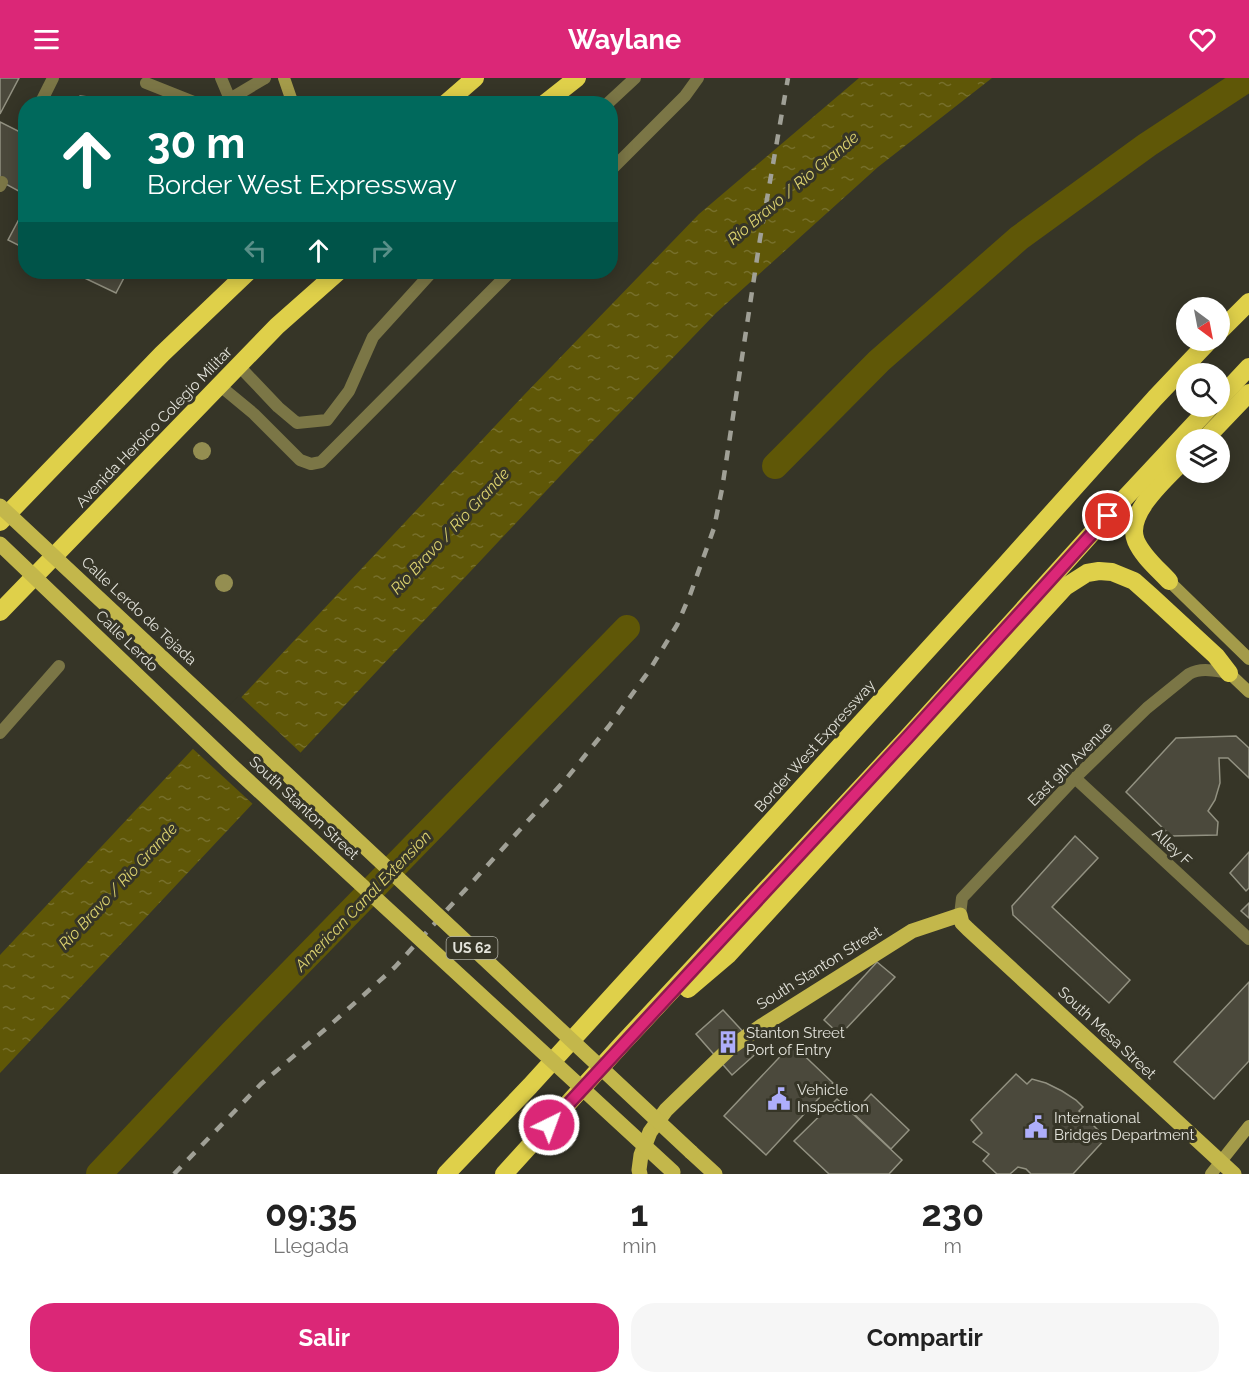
<!DOCTYPE html>
<html lang="es">
<head>
<meta charset="utf-8">
<style>
	body { margin:0; font-family:Raleway,sans-serif; background:#f6f6f6; color:#222; height:100vh; display:flex; flex-direction:column; font-size:22px; white-space:nowrap }
	* { box-sizing:border-box; margin:0 }
	p { font-size:20px; color:#767676 }
	.icon { flex:none; width:33px; height:33px; fill:none; stroke:currentColor; stroke-width:2; stroke-linecap:round; stroke-linejoin:round }
	.map { position:relative; height:1096px; overflow:hidden }
	.drawer { display:flex; flex-direction:column; background:#fff; flex:1 }
	.drawer>* { flex:none }
	.top-card { position:absolute; left:18px; top:18px; width:600px; height:183px; border-radius:24px; box-shadow:0 3px 15px #0003; background:#00695c; color:#fff; overflow:hidden }
	.needle { width:39px; rotate:148deg }
	.controls { position:absolute; left:1176px; top:219px; display:grid; gap:12px }
	.controls a { display:grid; place-items:center; width:54px; height:54px; border-radius:50%; background:#fff; box-shadow:0 3px 15px #0003; font-size:30px }
	.pin { position:absolute; display:grid; place-items:center; width:51px; height:51px; color:#fff; margin:-26px; border:3px solid #fff; border-radius:50%; box-shadow:0 2px 6px #0007 }
	.me { position:absolute; width:66px; margin:-33px; rotate:42deg; stroke-linejoin:round; filter:drop-shadow(0 0 4px #0008) }
	.turn { display:flex; align-items:center; gap:21px; height:126px; padding:0 30px; font-size:27px }
	.turn .icon { width:78px; height:78px; stroke-width:2.5 }
	.turn b { display:block; font-size:42px; line-height:51px }
	.lanes { display:flex; align-items:center; height:57px; padding:0 30px; background:#0003; justify-content:center; gap:30px; direction:ltr }
	.lanes .off { opacity:.35 }
	.eta { display:flex; justify-content:space-evenly; align-items:center; height:102px; text-align:center }
	.eta b { font-size:36px; font-weight:700; line-height:42px }
	.primary-button { display:flex; gap:12px; margin-top:auto; padding:12px 30px }
	.primary-button a { flex:1; height:69px; border-radius:24px; background:#db2777; color:#fff; font-size:24px; font-weight:700; line-height:69px; text-align:center }
	.primary-button a+a { background:#f6f6f6; color:#222 }
	header { display:flex; justify-content:space-between; align-items:center; height:78px; padding:0 30px; background:#db2777; color:#fff; font-size:27px; font-weight:700 }
	.map>svg:first-child { display:block }
	.water { fill:url(#water-ripples) }
	.pier { fill:#363527 }
	.lines { fill:none; stroke-linecap:round; stroke-linejoin:round }
	.canal { stroke:#5f5707; stroke-width:26 }
	.building { fill:#4b493c; stroke:#929181; stroke-width:1.5 }
	.lane { stroke:#7b7646; stroke-width:12 }
	.street { stroke:#7b7646; stroke-width:12 }
	.secondary { stroke:#a49b4a; stroke-width:12 }
	.primary { stroke:#c3b74b; stroke-width:15 }
	.highway { stroke:#dfd04a; stroke-width:18 }
	.rail { stroke:#a0a096; stroke-width:4.5; stroke-dasharray:10 10; stroke-linecap:butt }
	.primary-bridge { stroke:#c3b74b; stroke-width:15 }
	.tree { fill:#948e51 }
	.route-casing { stroke:#8e194d; stroke-width:15 }
	.route { stroke:#db2777; stroke-width:10 }
	.labels { text-anchor:middle; dominant-baseline:central; stroke-width:6; stroke-linejoin:round; paint-order:stroke }
	.shield { fill:#363527; stroke:#afafa5; stroke-width:1.5 }
	.shield-label { font-size:14px; font-weight:bold; fill:#e3e3db }
	.street-label { font-size:15px; fill:#e3e3db; stroke:#363527 }
	.poi-label { font-size:15px; fill:#e3e3db; stroke:#363527; text-anchor:start }
	.water-label { font-size:16px; font-style:italic; fill:#dcd26f; stroke:#363527 }
</style>
</head>
<body>
<header><svg class="icon" aria-label="menu" viewBox="0 0 24 24"><path d="M4 6h16M4 12h16M4 18h16"/></svg>Waylane<svg class="icon" aria-label="heart" viewBox="0 0 24 24"><path d="M12 20l-8-8c-3-5 5-10 8-4 3-6 11-1 8 4z"/></svg></header>
<div class="map">
<svg width="1249" height="1096" viewBox="0 0 1249 1096">
	<defs>
		<pattern id="water-ripples" width="26" height="14" patternUnits="userSpaceOnUse" patternTransform="scale(1.5)"><rect width="26" height="14" fill="#5f5707"/><path d="M2 4q2-2 4 0t4 0M15 11q2-2 4 0t4 0" fill="none" stroke="#766f2b"/></pattern>
	</defs>
	<rect width="100%" height="100%" fill="#363527"/>
	<polygon class="water" points="859,0 992,0 878,89 716,235 591,365 0,995 0,877 524,317 699,136"/>
	<polygon class="pier" points="239,617 303,677 255,728 191,669"/>
	<g class="lines">
		<g class="canal">
			<polyline points="775,388 879,283 1019,160 1147,67 1249,0"/>
			<polyline points="99,1096 232,955 627,550"/>
		</g>
	</g>
	<g class="building">
		<polygon points="0,0 19,0 0,36"/>
		<polygon points="80,18 88,19 101,26 76,26"/>
		<polygon points="0,44 26,57 26,117 0,103"/>
		<polygon points="26,128 26,171 8,162"/>
		<polygon points="72,194 127,194 116,215"/>
		<polygon points="1236,658 1249,670 1249,700 1228,680 1219,680 1220,705 1215,722 1208,733 1218,744 1217,757 1171,758 1126,714 1176,660"/>
		<polygon points="1075,758 1098,780 1052,829 1130,902 1109,925 1013,837 1012,828"/>
		<polygon points="1249,774 1249,810 1246,813 1230,795"/>
		<polygon points="1249,825 1249,840 1241,833"/>
		<polygon points="877,884 895,899 840,957 824,942"/>
		<polygon points="1249,904 1249,983 1214,1021 1174,984"/>
		<polygon points="723,932 760,972 732,997 696,956"/>
		<polygon points="792,966 833,1005 766,1077 724,1038"/>
		<polygon points="1016,996 1027,1006 1032,1001 1046,1005 1062,1013 1076,1022 1083,1029 1079,1033 1106,1060 1073,1096 1031,1096 1026,1091 1018,1089 1010,1096 997,1096 983,1083 989,1076 973,1064 982,1055 971,1042"/>
		<polygon points="871,1016 909,1052 891,1071 853,1035"/>
		<polygon points="837,1021 902,1082 889,1096 829,1096 794,1063"/>
	</g>
	<g class="lines">
		<g class="lane">
			<polyline points="221,0 232,26"/>
			<polyline points="146,5 199,26"/>
			<polyline points="230,21 265,0"/>
			<polyline points="40,26 53,0"/>
			<polyline points="607,26 635,0"/>
			<polyline points="25,57 26,56"/>
			<polyline points="610,93 685,18 698,0"/>
			<polyline points="0,108 2,104"/>
			<polyline points="239,288 278,329 297,345 327,342 349,313 373,259 432,194"/>
			<polyline points="219,307 254,336 300,382 311,386 321,384 510,194"/>
			<polyline points="0,655 59,588"/>
			<polyline points="1075,700 1249,861"/>
		</g>
		<path class="street" d="M960,837L962,820L1075,700L1147,630L1189,596C1202,589 1215,593 1229,595"/>
		<g class="secondary">
			<polyline points="284,0 293,26"/>
			<polyline points="1169,503 1249,581"/>
			<polyline points="1229,595 1249,614"/>
			<polyline points="1211,1096 1249,1048"/>
		</g>
		<g class="primary">
			<polyline points="691,1074 715,1096"/>
			<polyline points="640,1096 639,1092 641,1077 650,1054 666,1032 730,970 763,947 912,853 960,837 962,845 968,851 1234,1096"/>
		</g>
		<g class="highway">
			<polyline points="445,26 475,0"/>
			<polyline points="544,26 577,0"/>
			<polyline points="1220,253 1249,224"/>
			<polyline points="1220,320 1249,289"/>
			<polyline points="1204,362 1249,315"/>
			<polyline points="0,444 162,276 248,194"/>
			<path d="M1169,503C1158,491 1143,479 1136,463C1124,435 1169,398 1186,380"/>
			<polyline points="0,534 277,248 338,194"/>
			<polyline points="688,911 728,877 1065,509 1087,495 1099,493 1112,494 1134,503 1152,519 1216,578 1229,595"/>
			<polyline points="446,1096 530,1008 1005,487 1155,320 1210,262"/>
			<polyline points="504,1096 622,966 907,660 1093,454 1211,328"/>
		</g>
		<polyline class="rail" points="174,1096 261,1006 329,948 395,889 566,701 609,648 649,593 677,547 690,517 714,450 722,411 760,161 788,0"/>
		<g class="primary-bridge">
			<polyline points="0,428 691,1074"/>
			<polyline points="0,466 230,686 673,1094"/>
		</g>
	</g>
	<g class="tree">
		<circle cx="202" cy="373" r="9"/>
		<circle cx="224" cy="505" r="9"/>
	</g>
	<g class="lines">
		<g class="route-casing">
			<polyline id="route" points="549,1047 907,660 1108,438"/>
		</g>
		<use href="#route" class="route"/>
	</g>
	<defs>
		<g id="building-bare" transform="scale(1.8)"><path d="M-4-6H4V6H1V3H-1V6H-4ZM-2.5-4.3h1.7v1.8h-1.7ZM.8-4.3h1.7v1.8H.8ZM-2.5-1h1.7V.8h-1.7ZM.8-1h1.7V.8H.8Z" fill="#aeaefb" stroke="#363527" stroke-width="2.5" paint-order="stroke"/></g>
		<g id="civic-bare" transform="scale(1.8)"><path d="M-.6-6.5H3V-4.5H.6V-3L4-1V1h2V6H-6V1h2V-1L-.6-3ZM-1.2 2.5V6h2.4V2.5Z" fill="#aeaefb" stroke="#363527" stroke-width="2.5" paint-order="stroke"/></g>
	</defs>
	<g fill-rule="evenodd">
		<use href="#building-bare" x="728" y="964"/>
		<use href="#civic-bare" x="779" y="1021"/>
		<use href="#civic-bare" x="1036" y="1049"/>
	</g>
	<g class="labels">
		<rect class="shield" x="446.5" y="859" width="51" height="22" rx="4.5"/>
		<g class="shield-label">
			<text x="472" y="870">US 62</text>
		</g>
		<g class="street-label">
			<text transform="translate(154 349) rotate(-46)">Avenida Heroico Colegio Militar</text>
			<text transform="translate(139 533) rotate(43)">Calle Lerdo de Tejada</text>
			<text transform="translate(127 563) rotate(44)">Calle Lerdo</text>
			<text transform="translate(815 668) rotate(-48)">Border West Expressway</text>
			<text transform="translate(1070 686) rotate(-45)">East 9th Avenue</text>
			<text transform="translate(304 730) rotate(43)">South Stanton Street</text>
			<text transform="translate(1172 769) rotate(43)">Alley F</text>
			<text transform="translate(819 890) rotate(-32)">South Stanton Street</text>
			<text transform="translate(1107 955) rotate(43)">South Mesa Street</text>
		</g>
		<g class="poi-label">
			<text x="746" y="955">Stanton Street<tspan x="746" dy="17">Port of Entry</tspan></text>
			<text x="797" y="1012">Vehicle<tspan x="797" dy="17">Inspection</tspan></text>
			<text x="1054" y="1040">International<tspan x="1054" dy="17">Bridges Department</tspan></text>
		</g>
		<g class="water-label">
			<text transform="translate(793 110) rotate(-40)">Río Bravo / Rio Grande</text>
			<text transform="translate(450 453) rotate(-47)">Río Bravo / Rio Grande</text>
			<text transform="translate(118 808) rotate(-47)">Río Bravo / Rio Grande</text>
			<text transform="translate(363 823) rotate(-46)">American Canal Extension</text>
		</g>
	</g>
</svg>
<div class="controls">
<a><svg class="needle" viewBox="-14 -14 28 28"><path d="M0-13l5 13h-10z" fill="#e53935"/><path d="M0 13l5-13h-10z" fill="#767676"/></svg></a>
<a><svg class="icon" aria-label="search" viewBox="0 0 24 24"><circle cx="10" cy="10" r="6"/><path d="M15 15l6 6"/></svg></a>
<a><svg class="icon" aria-label="layers" viewBox="0 0 24 24"><path d="M12 4l9 5-9 5-9-5zM3 14l9 5 9-5"/></svg></a>
</div>
<div class="pin" style="left:1108px;top:438px;background:#d93025"><svg class="icon" aria-label="arrive" viewBox="0 0 24 24"><path d="M6 21V4h12l-3 4 3 4H6"/></svg></div>
<svg class="me" style="left:549px;top:1047px" viewBox="-20 -20 40 40"><circle r="17" fill="#db2777" stroke="#fff" stroke-width="3"/><path d="M0-11L8 9 0 5-8 9z" fill="#fff"/></svg>
<div class="top-card">
<div class="turn"><svg class="icon" aria-label="ahead" viewBox="0 0 24 24"><path d="M12 20V5M6 11l6-6 6 6"/></svg><div><b>30 m</b>Border West Expressway</div></div>
<div class="lanes"><svg class="icon off" aria-label="left" viewBox="0 0 24 24"><path d="M17 20v-9H6M10 6l-5 5 5 5"/></svg><svg class="icon" aria-label="ahead" viewBox="0 0 24 24"><path d="M12 20V5M6 11l6-6 6 6"/></svg><svg class="icon off" aria-label="right" viewBox="0 0 24 24"><path d="M7 20v-9h11M14 6l5 5-5 5"/></svg></div>
</div>
</div>
<section class="drawer">
<div class="eta">
<div><b>09:35</b><p>Llegada</p></div>
<div><b>1</b><p>min</p></div>
<div><b>230</b><p>m</p></div>
</div>
<div class="primary-button"><a>Salir</a><a>Compartir</a></div>
</section>
</body>
</html>
